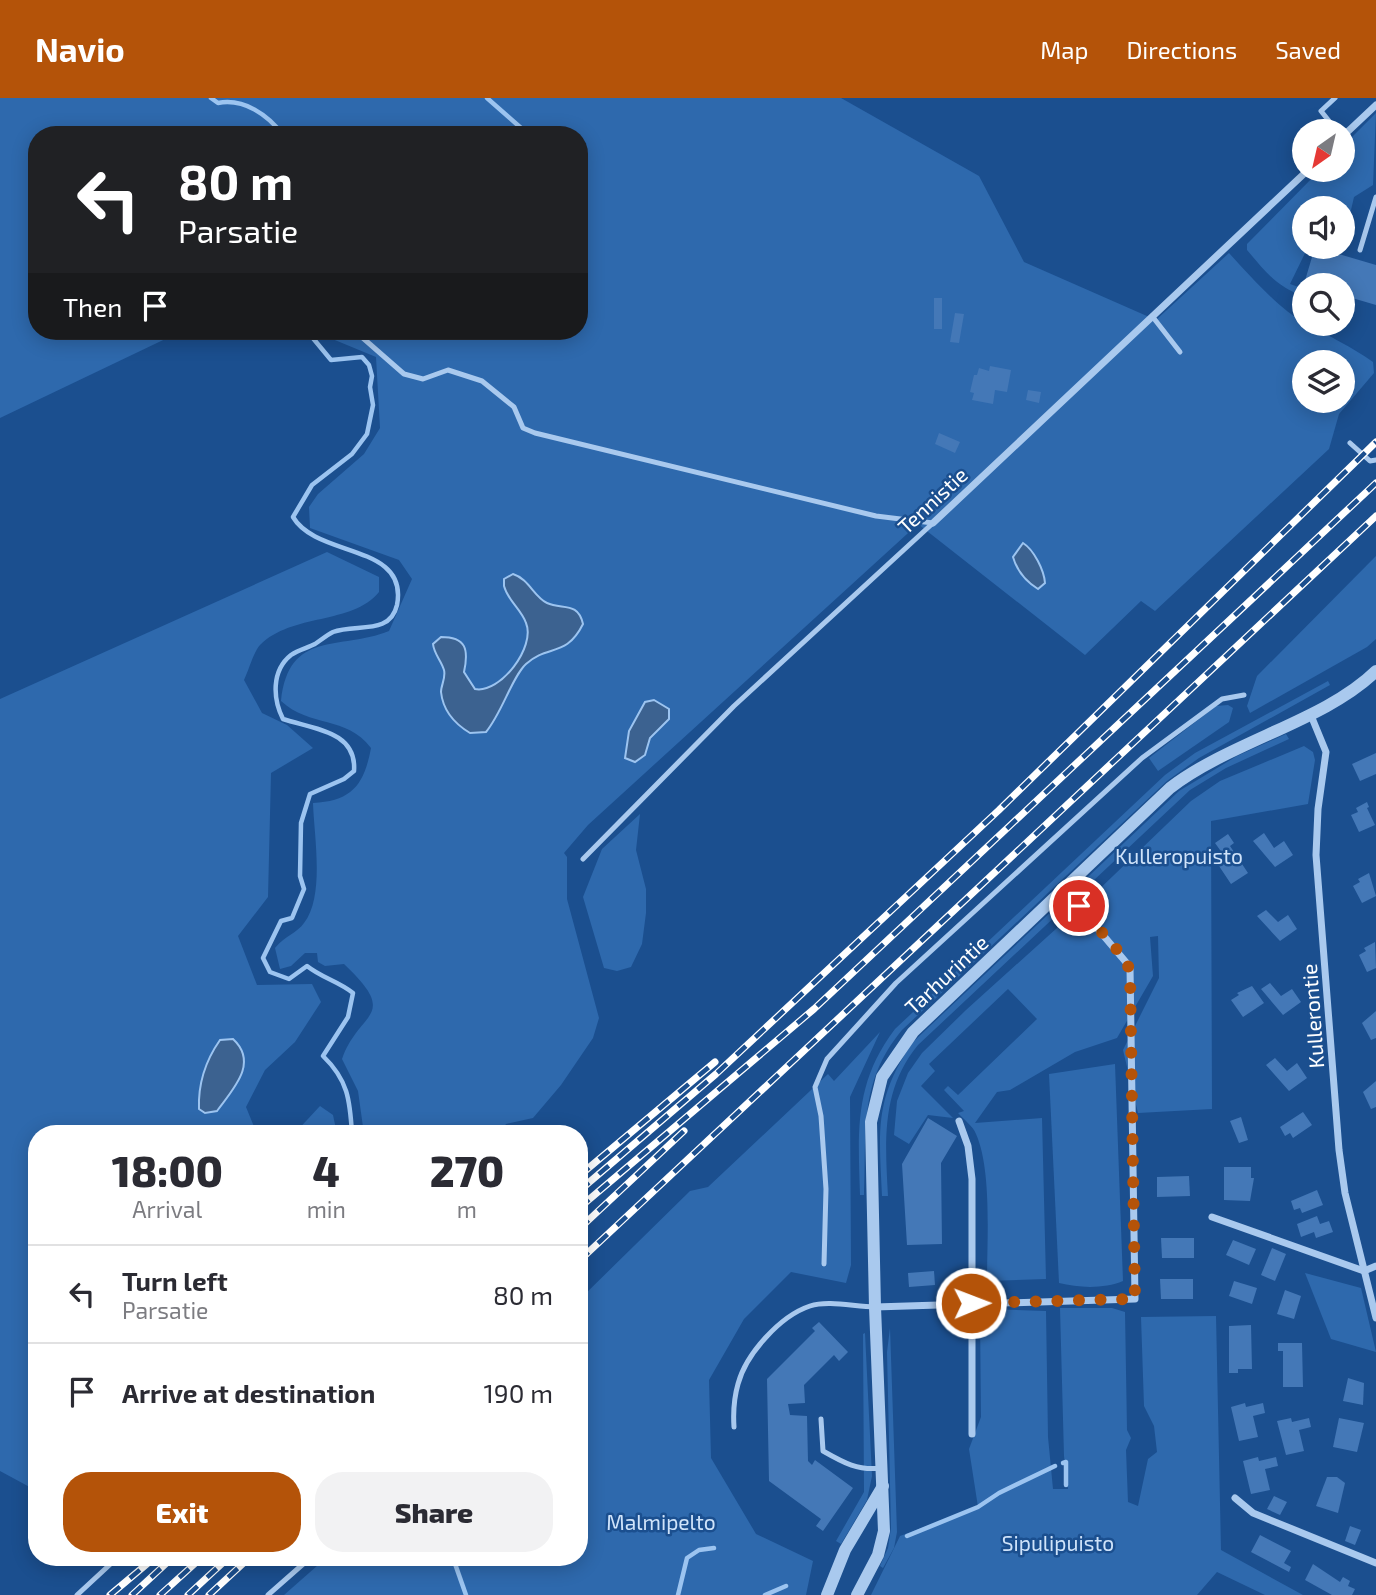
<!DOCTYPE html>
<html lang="en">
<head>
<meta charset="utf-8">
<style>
	body { margin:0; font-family:"Exo 2",sans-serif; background:#f2f2f3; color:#2b2b33; height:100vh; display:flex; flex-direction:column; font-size:26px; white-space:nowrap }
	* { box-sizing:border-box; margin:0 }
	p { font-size:23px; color:#7c7c81 }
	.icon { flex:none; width:38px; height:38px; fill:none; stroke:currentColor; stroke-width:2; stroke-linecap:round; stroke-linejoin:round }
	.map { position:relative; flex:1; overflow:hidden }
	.drawer { position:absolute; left:28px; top:1027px; width:560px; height:441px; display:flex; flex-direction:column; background:#fff; border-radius:28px; box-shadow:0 4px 18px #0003 }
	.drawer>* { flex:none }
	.guide { position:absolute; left:28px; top:28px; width:560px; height:214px; border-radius:28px; box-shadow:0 4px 18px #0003; background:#202124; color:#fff; overflow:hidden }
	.needle { width:46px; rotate:214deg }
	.tools { position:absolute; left:1292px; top:21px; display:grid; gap:14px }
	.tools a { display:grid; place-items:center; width:63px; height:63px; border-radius:50%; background:#fff; box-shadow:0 4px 18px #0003; font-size:35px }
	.pin { position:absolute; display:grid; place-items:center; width:60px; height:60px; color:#fff; margin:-30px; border:4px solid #fff; border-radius:50%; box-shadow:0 2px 7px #0007 }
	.me { position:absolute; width:77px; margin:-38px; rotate:89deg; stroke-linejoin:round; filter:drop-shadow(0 0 5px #0008) }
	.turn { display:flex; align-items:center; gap:24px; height:147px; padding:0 35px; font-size:32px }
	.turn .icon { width:91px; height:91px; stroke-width:2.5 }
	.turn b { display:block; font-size:49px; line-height:60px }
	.then { display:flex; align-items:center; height:66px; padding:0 35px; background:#0003; gap:14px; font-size:26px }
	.eta { display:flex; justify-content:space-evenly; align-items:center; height:119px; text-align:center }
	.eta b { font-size:42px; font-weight:800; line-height:49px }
	.action { display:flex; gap:14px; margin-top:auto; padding:14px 35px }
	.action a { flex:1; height:80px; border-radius:28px; background:#b45309; color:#fff; font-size:28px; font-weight:800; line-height:80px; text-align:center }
	.action a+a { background:#f2f2f3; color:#2b2b33 }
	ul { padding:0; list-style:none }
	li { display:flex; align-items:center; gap:21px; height:98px; padding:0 35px; border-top:2px solid #e1e1e2 }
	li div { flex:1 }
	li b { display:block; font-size:26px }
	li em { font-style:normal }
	header { display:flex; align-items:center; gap:42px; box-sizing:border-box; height:98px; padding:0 35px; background:#b45309; color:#fff }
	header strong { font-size:33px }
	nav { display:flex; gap:38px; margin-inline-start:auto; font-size:24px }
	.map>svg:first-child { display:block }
	.green { fill:#2e69ad; fill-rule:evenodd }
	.water { fill:#3c6290; stroke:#9cc4f0; stroke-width:2 }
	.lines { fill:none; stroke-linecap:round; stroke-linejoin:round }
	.stream { stroke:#9cc4f0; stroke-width:4.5 }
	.building { fill:#4478b7 }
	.service { stroke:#a9c9ee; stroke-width:5 }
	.minor { stroke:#a9c9ee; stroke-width:7 }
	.tertiary { stroke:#a9c9ee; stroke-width:12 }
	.rail-casing { stroke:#fff; stroke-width:7 }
	.rail { stroke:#1b4f8f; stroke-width:4.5; stroke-dasharray:13; stroke-linecap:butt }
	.route { stroke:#b45309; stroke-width:12; stroke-dasharray:0 21.6 }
	.labels { text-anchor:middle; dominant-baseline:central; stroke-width:5; stroke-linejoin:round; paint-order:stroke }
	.street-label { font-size:21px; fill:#fff; stroke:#1b4f8f }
	.park-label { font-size:21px; fill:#cfe3fa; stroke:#1b4f8f }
</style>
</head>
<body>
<header>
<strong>Navio</strong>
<nav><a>Map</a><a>Directions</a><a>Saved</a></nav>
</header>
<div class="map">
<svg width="1376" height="1497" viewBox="0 0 1376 1497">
	<rect width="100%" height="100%" fill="#1b4f8f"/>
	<g class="green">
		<path d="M0,0H841L979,78L1024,164L1156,222L1229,155C1251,179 1279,211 1306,226C1329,238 1352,249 1373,264L1374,275L1339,316L1329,351L1155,513L1141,503L1085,557L918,426L588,727L564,755L567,759V801L599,920L593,940L561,987L533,1020L506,1026L499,1036H364L358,993L342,961C359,912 401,920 344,866L325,868L318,864L317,855H305L291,868L280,871L275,850C286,837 297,835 304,825C325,798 314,738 313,705C352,703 364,687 371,650C346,617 310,630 281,603C289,531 339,553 389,533L412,481L399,462L310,430L309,409L318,396L364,356L380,330L376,259L313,233H579V37H37V233H182L0,320ZM1304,264H1342V303H1304Z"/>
		<path d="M1376,15L1373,87L1354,99L1348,125L1352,131L1346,151L1336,149H1342V110H1304V149H1308L1290,186L1304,191V198C1277,190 1264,172 1247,152V146L1320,72H1342V49Z"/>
		<path d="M327,454L379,479V494C352,527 292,515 260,547C253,555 249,572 244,582L262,615L287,627L313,650L271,675L268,799L238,838L257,887L312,886L321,904L295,944L265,972L246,1009L257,1036H37V1393L0,1373V601Z"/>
		<polygon points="1376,458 1376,541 1367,549 1250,615 1247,608 1257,578"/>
		<path d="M1328,583L1330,587L1199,660L1167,683L902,932C858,985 867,1035 864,1097H860C858,1033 854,985 895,931L1165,677L1195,655Z"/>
		<polygon points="1228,607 1233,610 1229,624 1158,673 1149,660 1216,608"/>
		<path d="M1286,636L1289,641L1226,670L1190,692L918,947C881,992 885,1043 888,1098H882C879,1033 874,1000 913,944L1179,693L1237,658Z"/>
		<path d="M1304,648L1313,654L1315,662L1308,706L1211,723L1212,1011L1138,1015L1123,952L1159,880L1158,838L1150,839L1153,878L1117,940L1075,954L1010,992L997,994L975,1025L1042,1020L1046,1181L987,1183C987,1143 992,1072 976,1036C973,1028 964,1022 958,1015L964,1013L944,992L948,988L958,997L1037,921L1008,891L929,966L935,973L921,988L953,1020L928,1017L909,1046L894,1037L897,1003L908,975L922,955L966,912L1088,802L1191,703L1220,683Z"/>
		<polygon points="640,716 636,752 646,791 646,815 642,846 631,869 617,873 604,870 583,799 602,751"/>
		<polygon points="880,934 850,999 851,1167 846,1185 791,1174 744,1221 709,1282 711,1360 756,1436 813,1463 806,1497 284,1497 326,1460 579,1460 579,1202 690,1093 708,1089 828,976 834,983"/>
		<path d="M1115,966L1123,1183C1104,1191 1079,1190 1059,1185L1049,976Z"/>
		<polygon points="320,1008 333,1017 337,1036 294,1036"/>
		<polygon points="1305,1175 1361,1190 1376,1254 1331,1241"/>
		<polygon points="1060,1210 1112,1210 1125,1214 1127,1332 1131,1340 1126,1352 1128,1404 1138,1408 1148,1361 1157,1354 1154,1328 1144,1308 1141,1219 1216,1218 1221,1452 1303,1497 1265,1497 1217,1474 1197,1497 871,1497 900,1438 978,1409 969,1351 981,1319 980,1218 985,1211 1046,1213 1048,1339 1053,1391 1068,1391 1064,1358"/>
		<polygon points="890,1230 897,1434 894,1450 883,1470 880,1468 888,1450 891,1430 887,1254"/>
		<polygon points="865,1235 872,1378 867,1402 841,1446 836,1443 864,1394 863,1236"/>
	</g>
	<g class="water">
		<path d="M1023,445C1034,452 1044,472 1045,485L1038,491C1025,483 1017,473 1013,459Z"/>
		<path d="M513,476C529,481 534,499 547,505C562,512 578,503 583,526C566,560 548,546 526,566C512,579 502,615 486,634L470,635C455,626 443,613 441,594C441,587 446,580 444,572C441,562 434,556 433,546L441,539C466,539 469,551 464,574L475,591C500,596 536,549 526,525C521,511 508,503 504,488V481Z"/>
		<polygon points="654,602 669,611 669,621 650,640 645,657 635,664 625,660 629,633 645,604"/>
		<path d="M233,941C259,965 233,991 217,1013L205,1015L199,1011C198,986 206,962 220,942Z"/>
	</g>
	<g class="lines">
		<g class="stream">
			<path d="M211,0L218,5C244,0 268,17 283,37"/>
			<polyline points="487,0 529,37"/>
			<path d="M307,233L331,262L362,259L369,267L372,278L370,289L373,307L367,336L352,356L312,387L293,419C317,460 409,445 397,507C390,538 355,525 333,534C327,537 321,542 315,546C307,550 298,552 291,557C271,573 273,601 283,621C313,631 357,633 354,673L344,681L310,696L301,725L300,778L304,791L292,820L281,823L263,860L270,874L289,881L307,868C322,880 338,883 353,895L348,919L323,958C348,982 350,1002 352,1036"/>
			<polyline points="1063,1365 1066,1364 1066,1387"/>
			<polyline points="907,1438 978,1409 999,1395 1055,1368"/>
			<polyline points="453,1460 466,1497"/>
			<polyline points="678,1497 687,1460 699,1452 714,1450"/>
			<polyline points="765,1497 786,1488"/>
		</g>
	</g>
	<g class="building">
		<polygon points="1315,149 1376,167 1376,207 1342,197 1342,187 1304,186"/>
		<rect x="934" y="200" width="8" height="31"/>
		<polygon points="955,215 964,216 959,245 950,244"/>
		<polygon points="990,268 1011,272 1007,294 995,292 993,306 972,302 974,295 970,294 974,277 977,277 979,270 989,273"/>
		<polygon points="1028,292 1041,294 1039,305 1026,302"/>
		<polygon points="939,335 960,344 955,355 935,346"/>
		<polygon points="1376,655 1376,676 1360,683 1352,666"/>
		<polygon points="1367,704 1369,709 1367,710 1375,727 1359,734 1351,717 1358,714 1356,710"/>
		<polygon points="1264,735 1274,750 1284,743 1293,757 1275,769 1253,743"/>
		<polygon points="1228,736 1234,745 1230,748 1248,775 1231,786 1217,765 1225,759 1215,745"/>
		<polygon points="1369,775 1376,798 1362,805 1353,788 1360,784 1358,781"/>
		<polygon points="1266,812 1278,824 1288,817 1297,831 1280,843 1257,818"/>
		<polygon points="1375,844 1376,870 1367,874 1359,857 1366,853 1364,850"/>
		<polygon points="1270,885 1281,898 1292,891 1301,904 1283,917 1261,891"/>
		<polygon points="1252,888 1264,905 1243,919 1231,902 1239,897 1237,895"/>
		<polygon points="1376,913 1376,940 1371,942 1362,925"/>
		<polygon points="1275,960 1287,973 1297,965 1307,980 1289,993 1266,967"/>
		<polygon points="1376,983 1376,1009 1371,1011 1363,994"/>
		<polygon points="1303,1014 1312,1027 1293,1040 1290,1035 1285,1038 1280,1029"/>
		<polygon points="1241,1019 1248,1042 1239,1045 1230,1023"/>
		<polygon points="928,1020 957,1038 941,1065 942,1146 907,1147 902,1066"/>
		<polygon points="1224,1069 1251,1069 1251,1080 1254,1080 1250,1103 1224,1102"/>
		<polygon points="1189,1078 1190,1098 1157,1099 1157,1079"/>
		<polygon points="1317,1092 1323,1107 1302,1115 1300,1110 1294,1112 1291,1103"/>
		<polygon points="1317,1118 1320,1126 1329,1123 1333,1134 1316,1140 1314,1134 1301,1139 1297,1126"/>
		<polygon points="1161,1140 1194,1140 1194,1160 1162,1160"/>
		<polygon points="1233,1142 1256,1151 1249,1167 1226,1157"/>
		<polygon points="1272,1150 1286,1156 1275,1183 1261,1177"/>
		<polygon points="934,1173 935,1187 909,1189 908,1175"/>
		<polygon points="1160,1181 1193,1181 1193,1201 1161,1201"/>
		<polygon points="1234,1183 1257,1190 1252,1206 1229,1198"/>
		<polygon points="1285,1192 1301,1198 1294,1221 1277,1216"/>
		<polygon points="819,1224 848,1254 839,1263 834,1257 804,1287 805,1305 788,1306 790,1317 807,1318 808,1363 812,1367 815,1362 853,1390 823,1433 816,1428 821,1421 769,1383 767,1281 815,1233 812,1230"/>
		<polygon points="1251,1227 1252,1271 1238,1271 1238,1275 1229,1275 1229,1228"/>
		<polygon points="1278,1245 1302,1245 1303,1289 1283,1289 1283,1253 1278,1253"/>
		<polygon points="1348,1280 1364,1285 1363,1307 1343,1303"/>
		<polygon points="1245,1305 1246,1309 1263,1305 1265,1315 1253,1318 1258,1339 1239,1343 1231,1309"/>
		<polygon points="1291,1320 1292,1324 1309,1320 1311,1329 1299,1332 1304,1353 1286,1357 1277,1323"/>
		<polygon points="1339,1320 1364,1325 1357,1354 1333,1349"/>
		<polygon points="1258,1359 1259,1363 1276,1359 1278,1368 1265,1371 1270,1392 1251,1396 1243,1363"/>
		<polygon points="1327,1379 1337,1379 1345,1385 1338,1415 1316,1408"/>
		<polygon points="1274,1398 1287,1404 1280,1417 1267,1411"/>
		<polygon points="1350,1428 1361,1432 1355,1447 1345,1443"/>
		<polygon points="1260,1437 1291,1453 1284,1465 1291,1469 1289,1474 1251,1454"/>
		<polygon points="1313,1466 1340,1484 1343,1479 1350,1483 1348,1488 1355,1491 1352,1497 1332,1497 1305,1482"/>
	</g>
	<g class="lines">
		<g class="service">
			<polyline points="1335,0 1321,13 1337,33"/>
			<polyline points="1360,152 1376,99"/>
			<polyline points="1152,218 1180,254"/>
			<polyline points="356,234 404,276 423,281 448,272 482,283 514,309 523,330 535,335 876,418 933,425"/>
			<polyline points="1350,345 1370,363 1376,362"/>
			<polyline points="583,761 734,608 933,425"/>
			<polyline points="824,1166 826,1091 821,1018 815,989 827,961 896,885 1142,660 1222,601 1244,597"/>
			<path d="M821,1321L823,1353C844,1365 858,1373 882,1370"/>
			<path d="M734,1329C733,1314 734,1300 738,1286C746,1256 780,1218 810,1208C829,1202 855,1209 875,1209"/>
			<polyline points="77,1497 117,1460"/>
			<polyline points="268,1497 310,1460"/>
		</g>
		<g class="minor">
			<polyline points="1342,39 1376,7"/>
			<polyline points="933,425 1308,72"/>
			<polyline points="1310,615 1326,654 1318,711 1316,757 1339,1052 1345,1095 1376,1220"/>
			<polyline points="959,1023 968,1048 972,1081 972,1336"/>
			<polyline points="1212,1119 1364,1173 1376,1168"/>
			<polyline points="875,1209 1135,1201 1130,869 1064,791"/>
			<polyline points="1235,1400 1253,1415 1376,1465"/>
		</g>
		<g class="tertiary">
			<polyline points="827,1497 845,1452 883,1388"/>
			<path d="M857,1497L878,1457L884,1433L875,1209L871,1024L882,979L913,934L1170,690C1231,643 1325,623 1376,573"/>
		</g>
		<g class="rail-casing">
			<g id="rail">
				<polyline points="579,1078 715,964"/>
				<polyline points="579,1093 716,976 999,712 1376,344"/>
				<polyline points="579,1110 814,911 1376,385"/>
				<polyline points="579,1131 684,1033"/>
				<polyline points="579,1163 1376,418"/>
				<polyline points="110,1497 154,1460"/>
				<polyline points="132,1497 172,1460"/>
				<polyline points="160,1497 201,1460"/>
				<polyline points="188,1497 228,1460"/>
				<polyline points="209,1497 249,1460"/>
			</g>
		</g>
		<use href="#rail" class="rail"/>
	</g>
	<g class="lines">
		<polyline class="route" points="971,1205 1135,1201 1130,874 1126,862 1079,808"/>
	</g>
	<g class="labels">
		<g class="street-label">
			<text transform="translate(932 402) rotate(-43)">Tennistie</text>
			<text transform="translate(946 876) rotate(-43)">Tarhurintie</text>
			<text transform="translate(1312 918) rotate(-94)">Kullerontie</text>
		</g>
		<g class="park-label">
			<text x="1179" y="757">Kulleropuisto</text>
			<text x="661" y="1423">Malmipelto</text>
			<text x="1058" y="1444">Sipulipuisto</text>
		</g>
	</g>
</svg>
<div class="tools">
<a><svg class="needle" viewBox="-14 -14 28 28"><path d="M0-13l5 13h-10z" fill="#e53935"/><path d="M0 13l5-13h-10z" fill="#7c7c81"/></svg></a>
<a><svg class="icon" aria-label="sound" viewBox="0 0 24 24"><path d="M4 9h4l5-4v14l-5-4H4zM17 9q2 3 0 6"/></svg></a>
<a><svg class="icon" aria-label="search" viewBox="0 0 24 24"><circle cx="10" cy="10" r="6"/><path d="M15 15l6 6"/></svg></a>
<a><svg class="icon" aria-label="layers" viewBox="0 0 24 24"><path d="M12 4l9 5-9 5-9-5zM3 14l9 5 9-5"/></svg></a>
</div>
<div class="pin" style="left:1079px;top:808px;background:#d93025"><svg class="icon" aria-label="arrive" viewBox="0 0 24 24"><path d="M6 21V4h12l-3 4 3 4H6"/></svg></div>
<svg class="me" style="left:971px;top:1205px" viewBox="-20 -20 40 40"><circle r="17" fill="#b45309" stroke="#fff" stroke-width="3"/><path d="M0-11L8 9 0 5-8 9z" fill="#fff"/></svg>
<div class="guide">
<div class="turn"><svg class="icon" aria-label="left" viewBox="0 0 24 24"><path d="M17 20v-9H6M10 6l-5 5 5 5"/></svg><div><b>80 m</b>Parsatie</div></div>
<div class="then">Then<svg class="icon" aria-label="arrive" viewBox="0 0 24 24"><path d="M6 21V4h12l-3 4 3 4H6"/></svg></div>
</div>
<section class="drawer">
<div class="eta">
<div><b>18:00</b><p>Arrival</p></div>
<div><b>4</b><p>min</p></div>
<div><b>270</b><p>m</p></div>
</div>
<ul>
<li><svg class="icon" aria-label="left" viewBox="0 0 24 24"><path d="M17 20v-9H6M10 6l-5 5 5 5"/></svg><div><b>Turn left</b><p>Parsatie</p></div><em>80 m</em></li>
<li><svg class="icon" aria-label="arrive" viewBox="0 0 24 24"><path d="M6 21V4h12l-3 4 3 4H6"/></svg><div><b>Arrive at destination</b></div><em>190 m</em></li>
</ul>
<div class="action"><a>Exit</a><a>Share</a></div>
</section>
</div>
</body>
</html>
